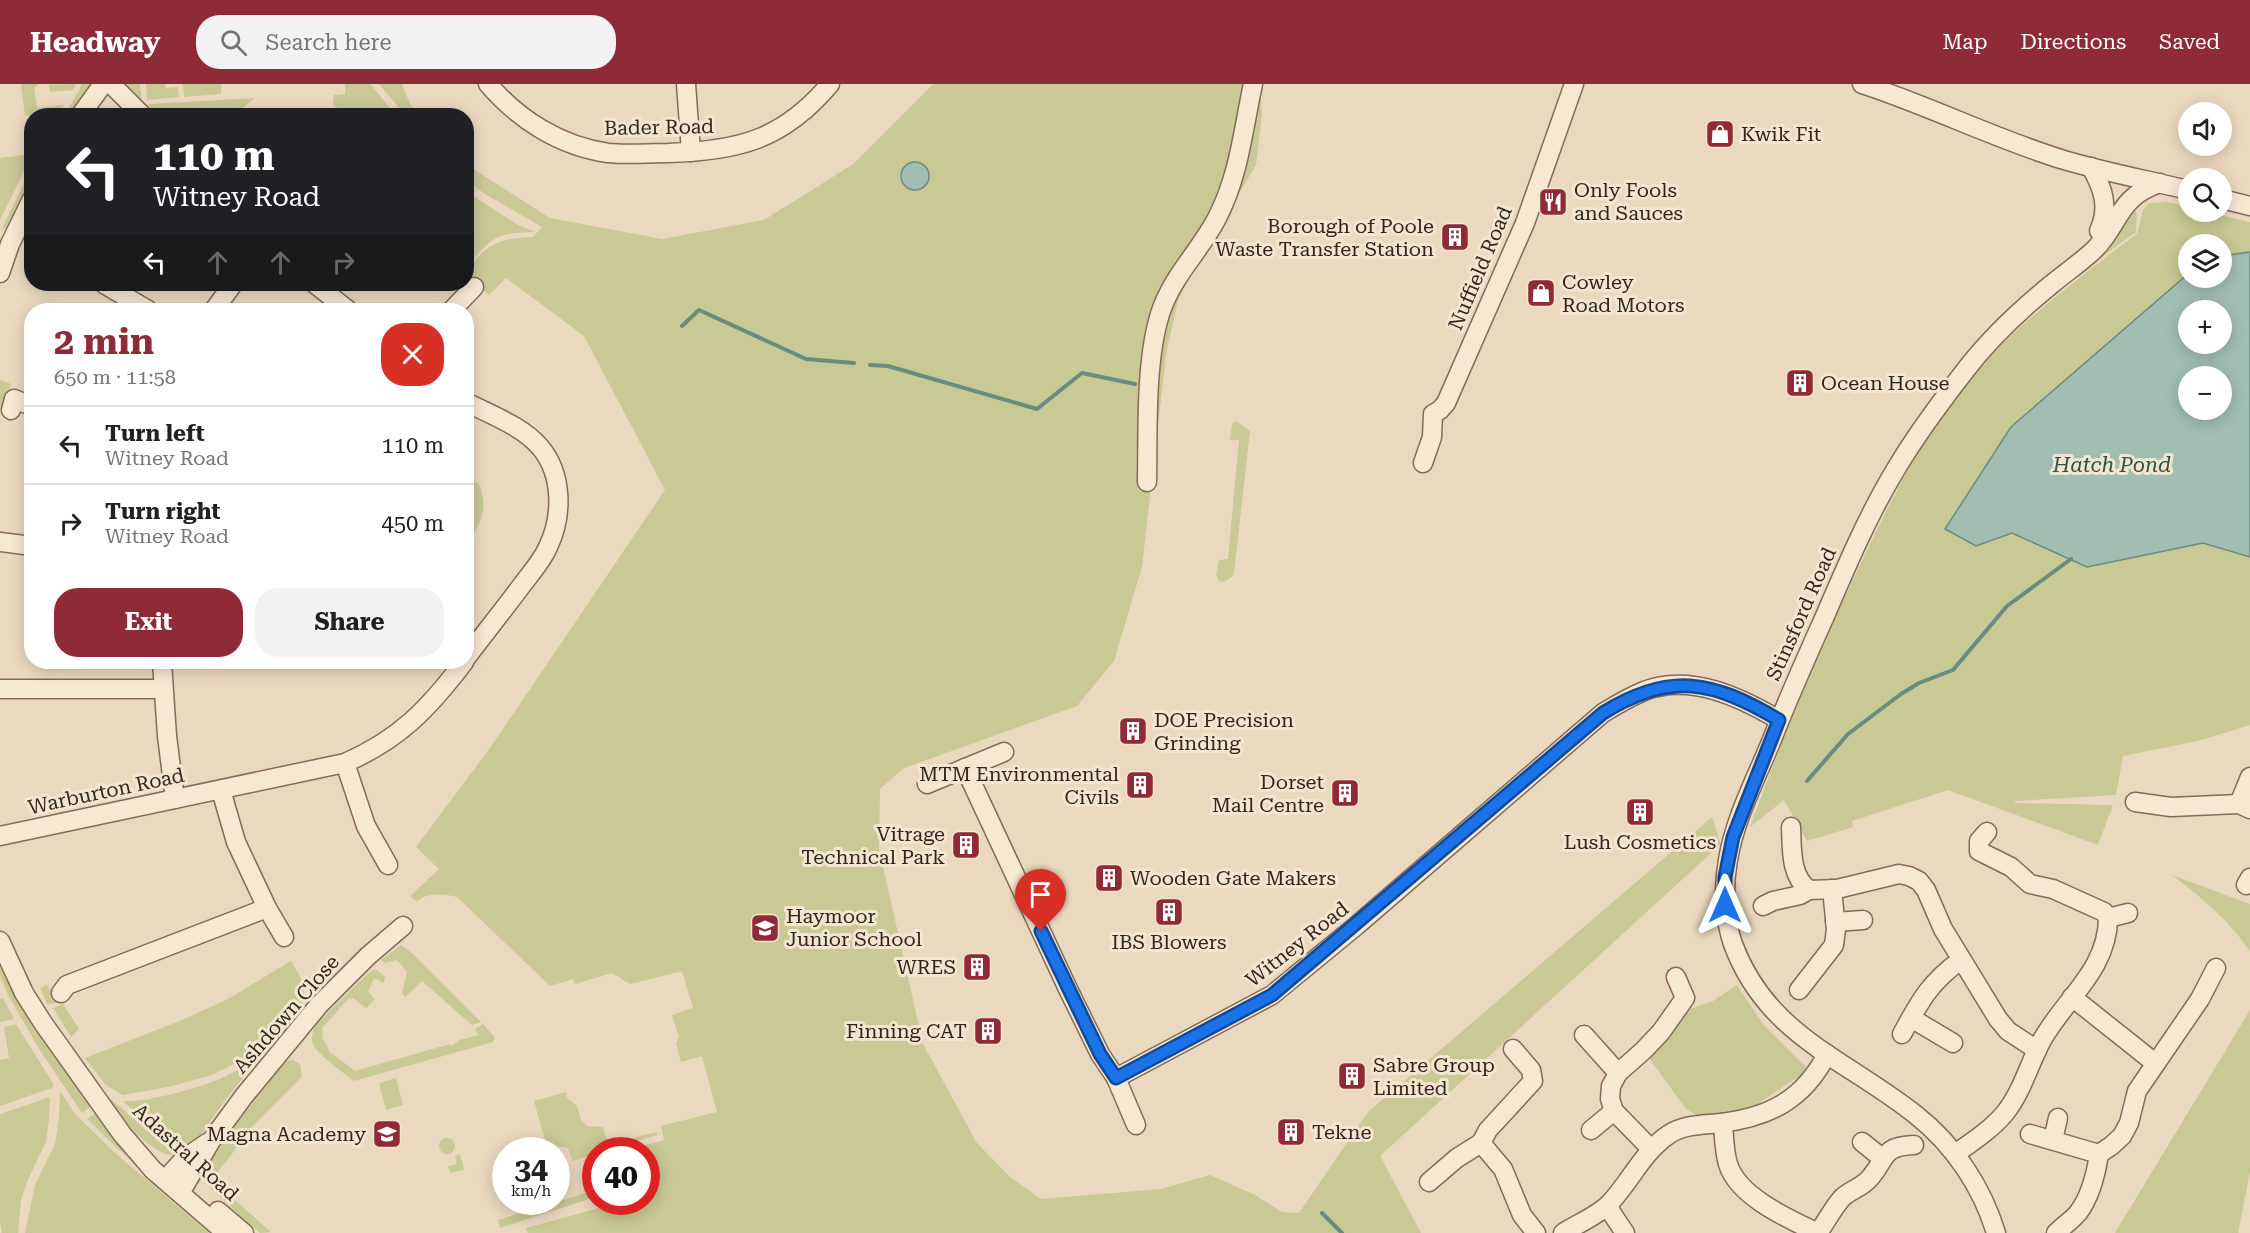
<!DOCTYPE html>
<html lang="en">
<head>
<meta charset="utf-8">
<style>
	body { margin:0; font-family:"Roboto Serif",serif; background:#f2f2f2; color:#202124; height:100vh; display:flex; flex-direction:column; font-size:22px; white-space:nowrap }
	* { box-sizing:border-box; margin:0 }
	p { font-size:20px; color:#757577 }
	.icon { flex:none; width:33px; height:33px; fill:none; stroke:currentColor; stroke-width:2; stroke-linecap:round; stroke-linejoin:round }
	.map { position:relative; flex:1; overflow:hidden }
	.drawer { position:absolute; left:24px; top:219px; width:450px; height:366px; display:flex; flex-direction:column; background:#fff; border-radius:24px; box-shadow:0 3px 15px #0003 }
	.drawer>* { flex:none }
	.hud { position:absolute; left:24px; top:24px; width:450px; height:183px; border-radius:24px; box-shadow:0 3px 15px #0003; background:#202124; color:#fff; overflow:hidden }
	.tools { position:absolute; left:2178px; top:18px; display:grid; gap:12px }
	.tools a { display:grid; place-items:center; width:54px; height:54px; border-radius:50%; background:#fff; box-shadow:0 3px 15px #0003; font-size:30px }
	.speed { position:absolute; left:492px; top:1053px; display:flex; gap:12px; font-size:30px; font-weight:700; text-align:center }
	.speed>* { display:grid; place-content:center; width:78px; height:78px; border-radius:50%; background:#fff; box-shadow:0 3px 15px #0003; line-height:1 }
	.speed small { font-size:15px; font-weight:400 }
	.speed .limit { border:9px solid #d22; background:#fff; color:#111 }
	.pin { position:absolute; display:grid; place-items:center; width:51px; height:51px; color:#fff; margin:-62px -26px; border-radius:50% 50% 50% 0; rotate:-45deg; box-shadow:0 0 6px #0007 }
	.pin .icon { rotate:45deg }
	.me { position:absolute; width:66px; margin:-33px; rotate:0deg; stroke-linejoin:round; filter:drop-shadow(0 0 4px #0008) }
	.turn { display:flex; align-items:center; gap:21px; height:126px; padding:0 30px; font-size:27px }
	.turn .icon { width:78px; height:78px; stroke-width:2.5 }
	.turn b { display:block; font-size:42px; line-height:51px }
	.lanes { display:flex; align-items:center; height:57px; padding:0 30px; background:#0003; justify-content:center; gap:30px; direction:ltr }
	.lanes .off { opacity:.35 }
	.round { display:grid; place-items:center; flex:none; width:63px; height:63px; border-radius:24px; background:#f2f2f2 }
	.summary { display:flex; align-items:center; justify-content:space-between; height:102px; padding:0 30px }
	h1 { font-size:36px; font-weight:700; line-height:45px; color:#8f2b37 }
	.button { display:flex; gap:12px; margin-top:auto; padding:12px 30px }
	.button a { flex:1; height:69px; border-radius:24px; background:#8f2b37; color:#fff; font-size:24px; font-weight:700; line-height:69px; text-align:center }
	.button a+a { background:#f2f2f2; color:#202124 }
	ul { padding:0; list-style:none }
	li { display:flex; align-items:center; gap:18px; height:78px; padding:0 30px; border-top:2px solid #e0e0e0 }
	li div { flex:1 }
	li b { display:block; font-size:22px }
	li em { font-style:normal }
	header { display:flex; align-items:center; gap:36px; box-sizing:border-box; height:84px; padding:0 30px; background:#8f2b37; color:#fff }
	header strong { font-size:28px }
	nav { display:flex; gap:33px; margin-inline-start:auto; font-size:21px }
	.search { width:420px; height:54px; background:#f2f2f2; display:flex; align-items:center; gap:15px; box-sizing:border-box; padding:0 21px; border-radius:24px; color:#757577; font-size:22px }
	.map>svg:first-child { display:block }
	.green { fill:#c8c994; fill-rule:evenodd }
	.water { fill:#a2beb2; stroke:#6a8b7f; stroke-width:1.5; fill-rule:evenodd }
	.lines { fill:none; stroke-linecap:round; stroke-linejoin:round }
	.stream { stroke:#6a8b7f; stroke-width:4 }
	.minor-casing { stroke:#836a59; stroke-width:21 }
	.minor { stroke:#f7e8d2; stroke-width:18 }
	.route-casing { stroke:#114b97; stroke-width:15 }
	.route { stroke:#1a73e8; stroke-width:10 }
	.labels { text-anchor:middle; dominant-baseline:central; stroke-width:6; stroke-linejoin:round; paint-order:stroke }
	.street-label { font-size:20px; fill:#33251c; stroke:#f3e5cf }
	.poi-label { font-size:20px; fill:#33251c; stroke:#f3e5cf; text-anchor:start }
	.water-label { font-size:21px; font-style:italic; fill:#2c534c; stroke:#f3e5cf }
</style>
</head>
<body>
<header>
<strong>Headway</strong>
<div class="search"><svg class="icon" aria-label="search" viewBox="0 0 24 24"><circle cx="10" cy="10" r="6"/><path d="M15 15l6 6"/></svg>Search here</div>
<nav><a>Map</a><a>Directions</a><a>Saved</a></nav>
</header>
<div class="map">
<svg width="2250" height="1149" viewBox="0 0 2250 1149">
	<rect width="100%" height="100%" fill="#ebd9bf"/>
	<g class="green">
		<polygon points="21,0 37,0 38,2 34,3 37,24 64,21 57,31 32,32 31,57 29,32 25,31"/>
		<polygon points="76,0 73,6 50,8 49,1"/>
		<polygon points="81,0 94,0 73,31 64,32 80,5"/>
		<polygon points="126,0 140,0 142,16 140,18 126,4"/>
		<polygon points="146,0 165,0 166,4 178,3 179,13 147,16"/>
		<polygon points="183,0 221,0 221,10 184,13"/>
		<polygon points="345,0 370,0 396,31 338,31 341,29 333,20 334,11 345,10"/>
		<polygon points="379,0 402,0 410,20 419,31 405,31"/>
		<path d="M933,0H1260L1262,30L1256,81L1195,182L1178,216L1166,271L1142,483L1114,577L1077,622L904,684L880,705L879,765L923,960L977,1059L1010,1093L1041,1115L1161,1105L1210,1091L1255,1111L1282,1128L1299,1129L1368,1028L1712,733L1721,760L1380,1072L1421,1149H528L526,1144L621,1118H646V1066H627L664,1056L661,1042L717,1028L702,972L681,978L676,959L679,953L672,931L693,924L682,887L630,900L612,889L575,900L573,895L550,902L457,813C444,810 426,808 417,818L410,812L439,785L416,763L490,664L665,406L584,252L506,194L489,211L467,190C482,160 502,154 533,153L542,143L485,110L467,97V81L550,134L662,155L764,136L852,81Z"/>
		<polygon points="255,14 234,31 158,31 148,21 149,20"/>
		<polygon points="31,70 31,73 0,136 0,74"/>
		<polygon points="31,85 31,101 13,139 9,143 1,146"/>
		<path d="M467,108L518,141L536,148C494,149 494,152 467,182V173L470,168L467,164Z"/>
		<path d="M2168,118L2188,123V128H2206L2250,138V641L2198,657L2123,672L2116,711L2016,717L2014,719L2113,721L2098,761L1948,706L1852,737L1853,743L1807,757L1784,716L1750,743C1783,652 1820,563 1863,475C1894,410 1927,344 1974,288C1996,263 2022,242 2047,220C2077,196 2106,172 2137,150L2143,126L2149,119ZM2188,160H2222V194H2188ZM2188,226H2222V260H2188ZM2188,292H2222V326H2188Z"/>
		<polygon points="2134,125 2137,130 2136,148 2095,178 2092,175"/>
		<polygon points="0,296 11,300 4,324 0,323"/>
		<polygon points="1236,337 1250,347 1234,489 1231,494 1223,498 1219,497 1216,491 1219,476 1228,475 1239,356 1230,356 1232,340"/>
		<path d="M467,392L479,400C490,427 479,439 467,462Z"/>
		<path d="M2172,791L2250,820V867C2227,834 2203,815 2172,791Z"/>
		<polygon points="401,861 412,869 481,938 472,941 422,897 405,913 402,909 407,888 397,876 385,879 381,876"/>
		<polygon points="0,870 41,951 91,1022 82,1029 41,968 9,913 0,892"/>
		<polygon points="291,877 303,898 305,916 264,965 212,991 172,1002 123,1011 106,1001 85,974 182,936 228,915"/>
		<path d="M372,886H377L385,893L384,899L374,894L368,908L375,915L366,924L353,914L348,915L323,943L322,953L330,968L355,987L450,960L452,962L459,956L479,951L475,945L483,940L495,954L493,958L354,997C345,990 315,969 312,958C311,953 314,945 316,940Z"/>
		<polygon points="47,901 56,918 48,921 40,904"/>
		<polygon points="1737,901 1763,940 1809,986 1757,1020 1740,1028 1704,1036 1686,1025 1649,974 1687,926 1713,917"/>
		<polygon points="3,914 14,935 0,938 0,915"/>
		<polygon points="63,920 79,945 71,953 53,924"/>
		<polygon points="2250,926 2250,1088 2238,1149 2115,1149"/>
		<polygon points="16,940 54,1001 52,1004 0,1022 0,976 9,974 4,943"/>
		<polygon points="292,976 300,980 302,993 253,1042 212,1096 271,1148 260,1149 208,1102 204,1097 203,1089 240,1035 286,977"/>
		<path d="M250,979L254,980L226,1015L197,1056L184,1064L176,1063L170,1060L123,1017C143,1019 191,1006 212,998C225,994 238,985 250,979Z"/>
		<polygon points="396,994 403,1021 386,1026 379,999"/>
		<polygon points="60,1007 76,1031 114,1068 209,1149 25,1149 35,1101 55,1060 59,1034"/>
		<polygon points="566,1008 567,1014 577,1022 581,1036 587,1042 603,1043 608,1060 657,1048 657,1051 607,1066 596,1066 595,1070 573,1077 568,1064 546,1060 534,1017"/>
		<polygon points="50,1013 49,1035 46,1058 26,1100 21,1116 18,1149 2,1149 0,1139 0,1030"/>
		<path d="M111,1015L169,1066L173,1071C150,1070 123,1035 108,1019Z"/>
		<polygon points="96,1029 165,1104 118,1065 87,1035"/>
		<circle cx="447" cy="1062" r="8"/>
		<polygon points="460,1070 464,1086 450,1089 448,1082 457,1080 455,1072"/>
		<polygon points="595,1106 595,1113 500,1144 498,1136"/>
	</g>
	<g class="water">
		<circle cx="915" cy="92" r="14"/>
		<path d="M2250,168V473L2203,459L2087,483L2012,449L1976,462L1945,445L2011,343L2188,190V194H2222V172ZM2188,226H2222V260H2188ZM2188,292H2222V326H2188Z"/>
	</g>
	<g class="lines">
		<g class="stream">
			<polyline points="682,242 699,226 806,275 854,279"/>
			<polyline points="870,281 888,282 1037,325 1082,289 1135,300"/>
			<polyline points="1807,697 1848,650 1901,610 1919,599 1953,586 2007,522 2071,475"/>
			<polyline points="1322,1129 1342,1149"/>
		</g>
		<g class="minor-casing">
			<g id="minor">
				<polyline points="111,0 143,32"/>
				<path d="M488,0C519,36 560,62 608,69C628,71 648,69 668,69C738,67 783,56 830,0"/>
				<polyline points="686,0 691,68"/>
				<path d="M1862,0C1930,22 1995,55 2064,76C2105,88 2147,96 2188,106"/>
				<polyline points="80,32 103,0"/>
				<path d="M2091,83C2103,104 2110,124 2099,147"/>
				<polyline points="2222,115 2250,122"/>
				<polyline points="0,189 10,160 32,115"/>
				<polyline points="104,200 148,226"/>
				<polyline points="315,200 348,226"/>
				<polyline points="214,226 233,200"/>
				<polyline points="452,226 474,203"/>
				<path d="M466,318C491,331 522,342 540,363C563,390 563,432 548,463C542,477 531,489 522,501C504,525 485,549 466,574"/>
				<polyline points="11,326 14,315 32,322"/>
				<polyline points="1423,379 1432,353 1433,330 1440,326 1446,319 1525,139 1574,0"/>
				<path d="M1147,398C1148,346 1145,279 1160,230C1171,194 1199,168 1216,136C1239,93 1243,46 1253,0"/>
				<polyline points="0,458 32,462"/>
				<polyline points="162,578 167,652 175,715"/>
				<polyline points="0,605 163,605"/>
				<polyline points="345,679 366,742 388,781"/>
				<path d="M965,684L1068,905L1100,970L1116,994L1272,911L1356,842L1603,629C1616,621 1630,613 1644,607C1690,589 1740,613 1779,636"/>
				<polyline points="927,700 1004,668"/>
				<polyline points="2135,718 2171,723 2239,720 2250,725"/>
				<polyline points="2239,720 2250,693"/>
				<path d="M1791,743C1792,765 1790,792 1809,806"/>
				<path d="M0,752L345,679C400,655 429,624 464,578"/>
				<polyline points="2246,801 2250,794"/>
				<polyline points="1763,822 1773,817 1800,811 1809,806 1837,805 1899,790 1909,792 1919,797 1926,806 1943,845 1998,935 2008,947 2037,966"/>
				<polyline points="267,824 284,853"/>
				<polyline points="2108,834 2128,829"/>
				<polyline points="1835,838 1863,836"/>
				<polyline points="0,857 24,909 43,939 122,1050 153,1086 226,1149"/>
				<polyline points="1799,906 1834,861 1836,845 1832,805"/>
				<polyline points="61,909 67,901 267,824 236,758 221,706"/>
				<polyline points="2072,913 2155,979"/>
				<polyline points="1911,934 1953,959"/>
				<path d="M1902,950C1920,917 1930,898 1961,876"/>
				<polyline points="1584,951 1618,989"/>
				<polyline points="1513,965 1531,986 1533,997 1488,1046 1481,1059 1503,1085 1522,1131 1536,1149"/>
				<polyline points="1116,994 1136,1041"/>
				<path d="M1723,1039C1724,1052 1724,1067 1728,1080C1738,1113 1789,1135 1818,1149"/>
				<polyline points="1591,1046 1614,1027"/>
				<polyline points="2030,1050 2099,1070"/>
				<polyline points="2053,1056 2058,1034"/>
				<polyline points="1862,1058 1882,1074"/>
				<polyline points="1651,1065 1614,1027 1610,1015 1611,1002 1618,989 1644,966 1661,948 1685,914 1676,893"/>
				<path d="M1955,1070C1972,1058 1992,1045 2005,1029C2022,1008 2029,980 2042,956C2065,915 2108,885 2108,834L2104,828L2053,805L2030,800L2011,783L1979,767V757L1987,748"/>
				<polyline points="165,1096 184,1075 207,1059"/>
				<polyline points="1429,1098 1457,1074 1481,1059"/>
				<polyline points="180,1109 211,1057 244,1012 319,921 368,872 403,842"/>
				<polyline points="1607,1122 1625,1149"/>
				<polyline points="218,1127 244,1149"/>
				<path d="M1563,1149C1577,1140 1597,1132 1609,1120C1630,1098 1643,1068 1668,1051C1684,1040 1703,1041 1721,1039C1770,1033 1804,1015 1827,970"/>
				<path d="M1818,1149C1826,1138 1833,1124 1842,1114C1850,1106 1861,1104 1869,1095C1887,1075 1881,1062 1914,1061"/>
				<path d="M1996,1149C1982,1103 1954,1061 1916,1031C1846,975 1767,952 1733,860C1724,834 1723,803 1728,776C1735,733 1757,693 1773,653C1789,612 1807,572 1825,532C1846,483 1868,431 1896,385C1916,351 1940,319 1964,288C1989,255 2020,226 2052,200C2065,189 2080,179 2093,167C2120,141 2117,113 2160,99"/>
				<path d="M2056,1149C2063,1142 2072,1136 2078,1129C2091,1112 2096,1090 2099,1070L2111,1062L2122,1052L2129,1039L2137,1007L2200,915L2216,884"/>
			</g>
		</g>
		<use href="#minor" class="minor"/>
	</g>
	<g class="lines">
		<g class="route-casing">
			<path id="route" d="M1041,847L1100,970L1116,994L1272,911L1603,629C1671,587 1713,597 1779,636L1733,753L1725,793V821"/>
		</g>
		<use href="#route" class="route"/>
	</g>
	<defs>
		<g id="shop-square" transform="scale(1.5)"><rect x="-9" y="-9" width="18" height="18" rx="4" fill="#8f2b37" stroke="#f3e5cf"/><path d="M-5-2.5h2.3a2.7 3.5 0 0 1 5.4 0H5L5.5 6h-11ZM-1.5-2.5h3a1.5 2.3 0 0 0-3 0Z" fill="#fff"/></g>
		<g id="restaurant-square" transform="scale(1.5)"><rect x="-9" y="-9" width="18" height="18" rx="4" fill="#8f2b37" stroke="#f3e5cf"/><path d="M-5-6h1v4h1v-4h1v4h1v-4h1v5L-1.5 .5V6h-2V.5L-5-1ZM5-6V6H3V1.5H1.5Q1.5-4 5-6Z" fill="#fff"/></g>
		<g id="building-square" transform="scale(1.5)"><rect x="-9" y="-9" width="18" height="18" rx="4" fill="#8f2b37" stroke="#f3e5cf"/><path d="M-4-6H4V6H1V3H-1V6H-4ZM-2.5-4.3h1.7v1.8h-1.7ZM.8-4.3h1.7v1.8H.8ZM-2.5-1h1.7V.8h-1.7ZM.8-1h1.7V.8H.8Z" fill="#fff"/></g>
		<g id="school-square" transform="scale(1.5)"><rect x="-9" y="-9" width="18" height="18" rx="4" fill="#8f2b37" stroke="#f3e5cf"/><path d="M0-5L7-2L0 1L-7-2ZM-4 1L0 2.5L4 1V4Q0 6-4 4Z" fill="#fff"/></g>
	</defs>
	<g fill-rule="evenodd">
		<use href="#shop-square" x="1720" y="50"/>
		<use href="#restaurant-square" x="1553" y="118"/>
		<use href="#building-square" x="1455" y="153"/>
		<use href="#shop-square" x="1541" y="209"/>
		<use href="#building-square" x="1800" y="299"/>
		<use href="#building-square" x="1133" y="647"/>
		<use href="#building-square" x="1140" y="701"/>
		<use href="#building-square" x="1345" y="709"/>
		<use href="#building-square" x="1640" y="728"/>
		<use href="#building-square" x="966" y="761"/>
		<use href="#building-square" x="1109" y="794"/>
		<use href="#building-square" x="1169" y="828"/>
		<use href="#school-square" x="765" y="844"/>
		<use href="#building-square" x="977" y="883"/>
		<use href="#building-square" x="988" y="947"/>
		<use href="#building-square" x="1352" y="992"/>
		<use href="#building-square" x="1291" y="1048"/>
		<use href="#school-square" x="387" y="1050"/>
	</g>
	<g class="labels">
		<g class="street-label">
			<text transform="translate(659 43) rotate(-1)">Bader Road</text>
			<text transform="translate(1480 184) rotate(-67)">Nuffield Road</text>
			<text transform="translate(1801 530) rotate(-66)">Stinsford Road</text>
			<text transform="translate(106 707) rotate(-12)">Warburton Road</text>
			<text transform="translate(1297 860) rotate(-38)">Witney Road</text>
			<text transform="translate(286 930) rotate(-49)">Ashdown Close</text>
			<text transform="translate(186 1068) rotate(42)">Adastral Road</text>
		</g>
		<g class="poi-label">
			<text x="1741" y="50">Kwik Fit</text>
			<text x="1574" y="106">Only Fools<tspan x="1574" dy="23">and Sauces</tspan></text>
			<text x="1434" y="142" text-anchor="end">Borough of Poole<tspan x="1434" dy="23">Waste Transfer Station</tspan></text>
			<text x="1562" y="198">Cowley<tspan x="1562" dy="23">Road Motors</tspan></text>
			<text x="1821" y="299">Ocean House</text>
			<text x="1154" y="636">DOE Precision<tspan x="1154" dy="23">Grinding</tspan></text>
			<text x="1119" y="690" text-anchor="end">MTM Environmental<tspan x="1119" dy="23">Civils</tspan></text>
			<text x="1324" y="698" text-anchor="end">Dorset<tspan x="1324" dy="23">Mail Centre</tspan></text>
			<text x="945" y="750" text-anchor="end">Vitrage<tspan x="945" dy="23">Technical Park</tspan></text>
			<text x="1640" y="758" text-anchor="middle">Lush Cosmetics</text>
			<text x="1130" y="794">Wooden Gate Makers</text>
			<text x="786" y="832">Haymoor<tspan x="786" dy="23">Junior School</tspan></text>
			<text x="1169" y="858" text-anchor="middle">IBS Blowers</text>
			<text x="956" y="883" text-anchor="end">WRES</text>
			<text x="967" y="947" text-anchor="end">Finning CAT</text>
			<text x="1373" y="981">Sabre Group<tspan x="1373" dy="23">Limited</tspan></text>
			<text x="1312" y="1048">Tekne</text>
			<text x="366" y="1050" text-anchor="end">Magna Academy</text>
		</g>
		<g class="water-label">
			<text x="2112" y="381">Hatch Pond</text>
		</g>
	</g>
</svg>
<div class="tools">
<a><svg class="icon" aria-label="sound" viewBox="0 0 24 24"><path d="M4 9h4l5-4v14l-5-4H4zM17 9q2 3 0 6"/></svg></a>
<a><svg class="icon" aria-label="search" viewBox="0 0 24 24"><circle cx="10" cy="10" r="6"/><path d="M15 15l6 6"/></svg></a>
<a><svg class="icon" aria-label="layers" viewBox="0 0 24 24"><path d="M12 4l9 5-9 5-9-5zM3 14l9 5 9-5"/></svg></a>
<a>+</a>
<a>−</a>
</div>
<div class="speed"><div>34<small>km/h</small></div><div class="limit">40</div></div>
<div class="pin" style="left:1041px;top:847px;background:#d93025"><svg class="icon" aria-label="arrive" viewBox="0 0 24 24"><path d="M6 21V4h12l-3 4 3 4H6"/></svg></div>
<svg class="me" style="left:1725px;top:821px" viewBox="-20 -20 40 40"><path d="M0-17L14 15 0 8-14 15z" fill="#1a73e8" stroke="#fff" stroke-width="4"/></svg>
<div class="hud">
<div class="turn"><svg class="icon" aria-label="left" viewBox="0 0 24 24"><path d="M17 20v-9H6M10 6l-5 5 5 5"/></svg><div><b>110 m</b>Witney Road</div></div>
<div class="lanes"><svg class="icon" aria-label="left" viewBox="0 0 24 24"><path d="M17 20v-9H6M10 6l-5 5 5 5"/></svg><svg class="icon off" aria-label="ahead" viewBox="0 0 24 24"><path d="M12 20V5M6 11l6-6 6 6"/></svg><svg class="icon off" aria-label="ahead" viewBox="0 0 24 24"><path d="M12 20V5M6 11l6-6 6 6"/></svg><svg class="icon off" aria-label="right" viewBox="0 0 24 24"><path d="M7 20v-9h11M14 6l5 5-5 5"/></svg></div>
</div>
<section class="drawer">
<div class="summary"><div><h1>2 min</h1><p>650 m · 11:58</p></div><a class="round" style="background:#d93025;color:#fff"><svg class="icon" aria-label="close" viewBox="0 0 24 24"><path d="M6 6l12 12M18 6L6 18"/></svg></a></div>
<ul>
<li><svg class="icon" aria-label="left" viewBox="0 0 24 24"><path d="M17 20v-9H6M10 6l-5 5 5 5"/></svg><div><b>Turn left</b><p>Witney Road</p></div><em>110 m</em></li>
<li><svg class="icon" aria-label="right" viewBox="0 0 24 24"><path d="M7 20v-9h11M14 6l5 5-5 5"/></svg><div><b>Turn right</b><p>Witney Road</p></div><em>450 m</em></li>
</ul>
<div class="button"><a>Exit</a><a>Share</a></div>
</section>
</div>
</body>
</html>
